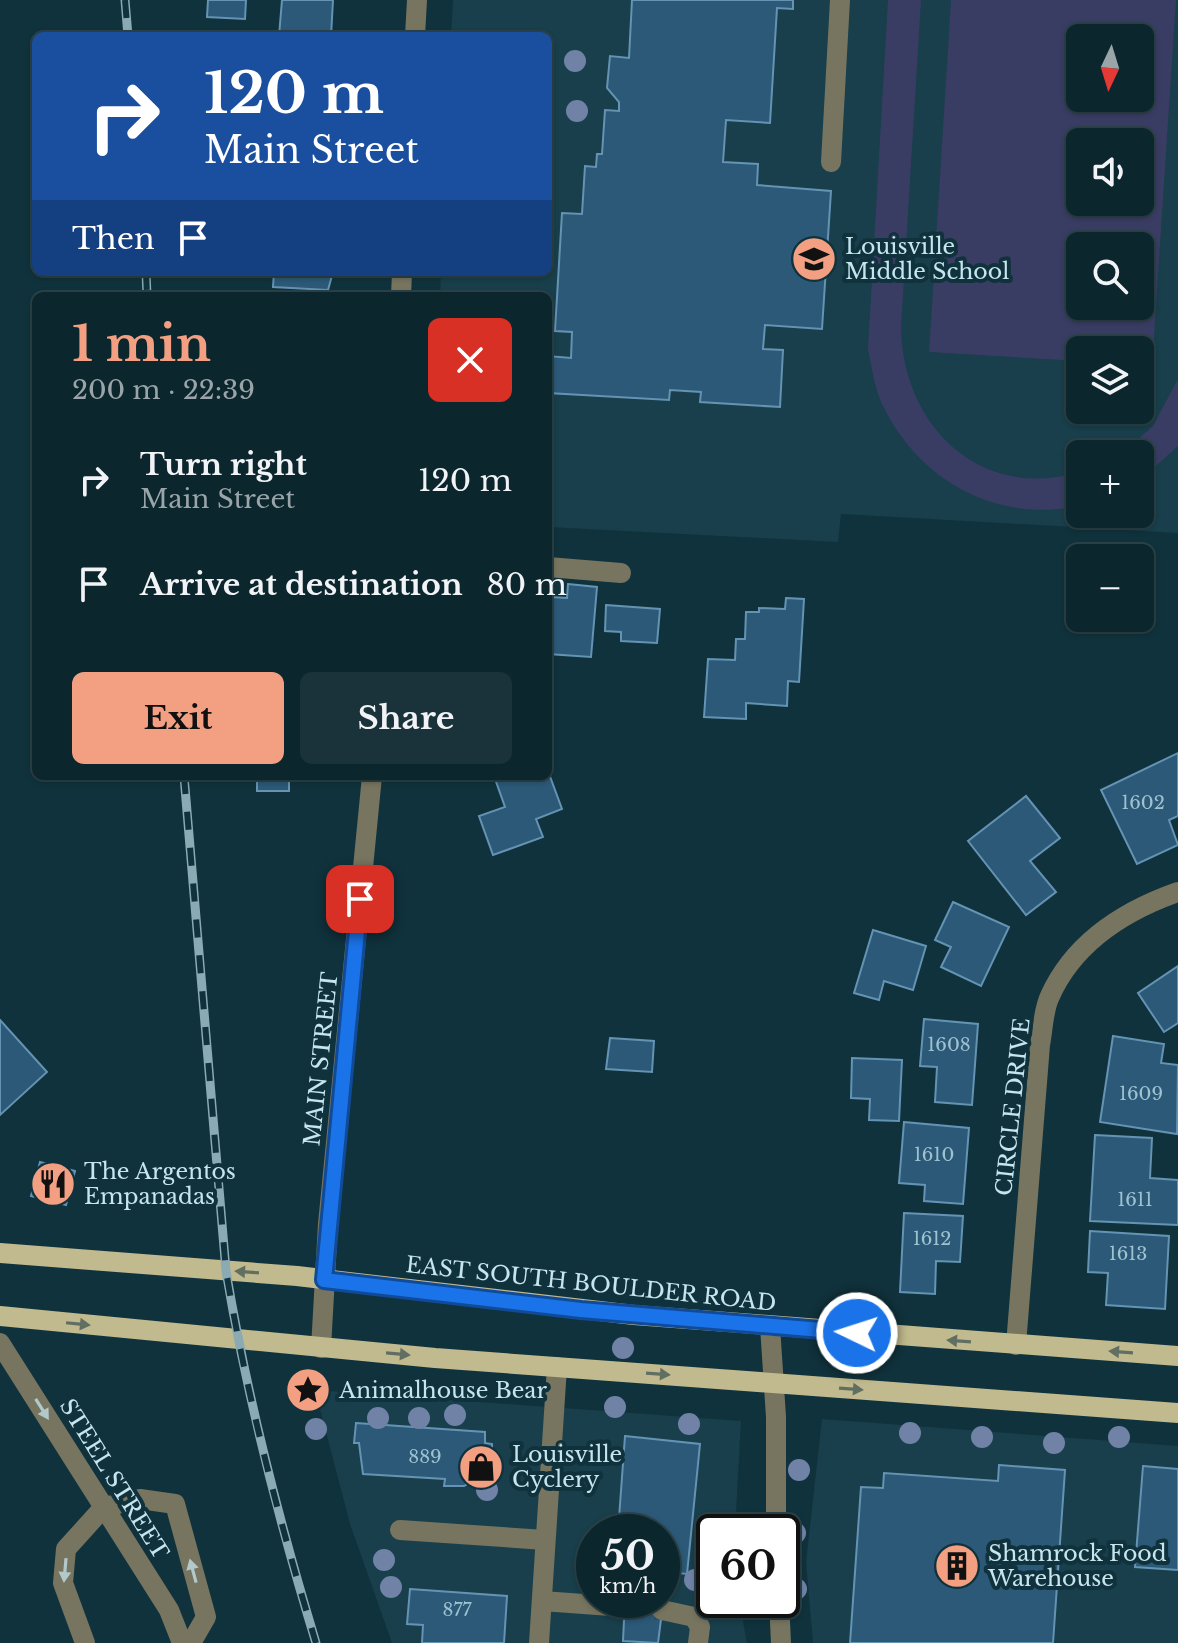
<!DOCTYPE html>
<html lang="en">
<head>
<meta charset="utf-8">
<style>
	body { margin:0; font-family:"Libre Baskerville",serif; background:#1a3239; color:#f1f3f6; height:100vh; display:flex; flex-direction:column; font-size:30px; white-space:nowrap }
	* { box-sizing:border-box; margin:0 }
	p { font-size:26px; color:#9aa5aa }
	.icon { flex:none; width:44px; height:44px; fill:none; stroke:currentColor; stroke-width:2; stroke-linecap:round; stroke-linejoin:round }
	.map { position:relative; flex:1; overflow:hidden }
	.panel { position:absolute; left:32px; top:292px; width:520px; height:488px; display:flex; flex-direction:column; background:#0c262d; border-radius:12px; box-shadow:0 2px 6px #0004,0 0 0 2px #2c4349 }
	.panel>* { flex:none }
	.banner { position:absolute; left:32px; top:32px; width:520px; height:244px; border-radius:12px; box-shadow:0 2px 6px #0004,0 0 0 2px #2c4349; background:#1a4fa0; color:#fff; overflow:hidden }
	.needle { width:52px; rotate:184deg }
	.controls { position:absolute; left:1066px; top:24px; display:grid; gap:16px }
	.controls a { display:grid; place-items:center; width:88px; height:88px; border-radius:12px; background:#0c262d; box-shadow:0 2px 6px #0004,0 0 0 2px #2c4349; font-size:40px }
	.speed { position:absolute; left:576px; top:1514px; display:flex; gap:16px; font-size:40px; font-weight:700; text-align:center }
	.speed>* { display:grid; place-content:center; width:104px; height:104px; border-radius:50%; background:#0c262d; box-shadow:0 2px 6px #0004,0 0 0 2px #2c4349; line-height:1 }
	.speed small { font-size:20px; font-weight:400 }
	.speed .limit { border:4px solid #111; border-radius:12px; background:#fff; color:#111 }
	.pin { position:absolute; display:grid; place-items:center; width:68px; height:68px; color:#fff; margin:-34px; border-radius:16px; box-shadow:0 4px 12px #0006 }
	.me { position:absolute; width:88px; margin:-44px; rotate:274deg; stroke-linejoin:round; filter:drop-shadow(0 0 6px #0008) }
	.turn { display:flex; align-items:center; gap:28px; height:168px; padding:0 40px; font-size:36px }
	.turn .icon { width:104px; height:104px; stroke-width:2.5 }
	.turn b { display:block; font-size:56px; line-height:68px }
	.then { display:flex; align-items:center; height:76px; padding:0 40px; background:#0003; gap:16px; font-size:30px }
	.round { display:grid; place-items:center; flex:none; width:84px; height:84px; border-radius:12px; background:#1a3239 }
	.head { display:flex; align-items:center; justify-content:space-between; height:136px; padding:0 40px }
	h1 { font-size:48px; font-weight:700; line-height:60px; color:#f39f82 }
	.action { display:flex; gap:16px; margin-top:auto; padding:16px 40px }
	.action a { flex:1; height:92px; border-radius:12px; background:#f39f82; color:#111; font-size:32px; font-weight:700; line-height:92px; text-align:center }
	.action a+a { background:#1a3239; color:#f1f3f6 }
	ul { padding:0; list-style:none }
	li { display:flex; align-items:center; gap:24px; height:104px; padding:0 40px }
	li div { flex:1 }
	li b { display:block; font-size:30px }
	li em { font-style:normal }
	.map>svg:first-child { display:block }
	.built { fill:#183f4b; fill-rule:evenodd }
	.grass { fill:#3a3d63; fill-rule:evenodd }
	.building { fill:#2b5977; stroke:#6493b4; stroke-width:2 }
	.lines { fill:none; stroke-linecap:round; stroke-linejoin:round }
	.minor-tunnel { stroke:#2b4d57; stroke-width:20; stroke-dasharray:20 10; stroke-linecap:butt }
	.minor { stroke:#77745f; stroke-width:20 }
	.major { stroke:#c1ba8e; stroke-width:20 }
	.rail-casing { stroke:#8aaab4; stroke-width:9 }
	.rail { stroke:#10323c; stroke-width:6; stroke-dasharray:18; stroke-linecap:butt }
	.tree { fill:#7083a7 }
	.oneway { fill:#606f61 }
	.oneway2 { fill:#b2c9cb }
	.route-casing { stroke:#114b97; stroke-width:20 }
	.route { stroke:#1a73e8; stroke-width:14 }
	.labels { text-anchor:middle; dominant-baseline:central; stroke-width:8; stroke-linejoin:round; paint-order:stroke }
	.number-label { font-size:18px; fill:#9fc2d1 }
	.poi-label { font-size:22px; fill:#c6e5ef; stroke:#10323c; text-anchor:start }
	.street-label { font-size:22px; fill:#c6e5ef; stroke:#10323c }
</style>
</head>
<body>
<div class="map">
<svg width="1178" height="1643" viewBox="0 0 1178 1643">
	<rect width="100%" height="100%" fill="#10323c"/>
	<g class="built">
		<path d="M453,0H1178V533L841,514L838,542L548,527V296H440L441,272H548V36H451ZM1080,38H1140V98H1080ZM1080,142H1140V202H1080ZM1080,246H1140V306H1080ZM1080,350H1140V410H1080ZM1080,454H1140V514H1080Z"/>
		<path d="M315,1390L741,1421L735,1532H714V1600H739L747,1643H392L350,1524ZM594,1532H662V1600H594Z"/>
		<polygon points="822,1419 1178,1446 1178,1643 813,1643 806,1562"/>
	</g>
	<g class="grass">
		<path d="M888,0H921L901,327C902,425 980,502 1080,472V506C995,523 919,481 882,404C874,387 872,367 868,349Z"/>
		<path d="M951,0H1176L1152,366L1140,365V350H1080V361L929,352ZM1080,38H1140V98H1080ZM1080,142H1140V202H1080ZM1080,246H1140V306H1080Z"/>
		<polygon points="1178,379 1178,446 1140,480 1140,454 1121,454 1153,426"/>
	</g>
	<g class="building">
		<polygon points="208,0 246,0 245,19 207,17"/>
		<polygon points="282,0 333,0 331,36 279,36"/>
		<polygon points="632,0 793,0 793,9 777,8 770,123 726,120 723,162 758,164 757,185 831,191 822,329 765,325 763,349 783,350 780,407 700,402 701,392 670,390 669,400 548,393 548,356 571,358 572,332 555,331 562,213 582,214 585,166 596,167 597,154 602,154 605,110 619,111 619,102 607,88 610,56 629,58"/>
		<polygon points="274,272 333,272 328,290 273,287"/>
		<polygon points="568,584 597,587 591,657 548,654 551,597 567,598"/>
		<polygon points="786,598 804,599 799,682 788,681 787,706 746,703 746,719 704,717 708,659 735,660 736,639 745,639 746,612 759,612 759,608 785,609"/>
		<polygon points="606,605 660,609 657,643 621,641 621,632 605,631"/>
		<polygon points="1178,753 1178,816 1169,820 1178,845 1137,864 1101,790"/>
		<polygon points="548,771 562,809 536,819 543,837 493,855 479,816 505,807 494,776 548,776"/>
		<rect x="257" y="776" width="32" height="15"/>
		<polygon points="1026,796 1060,838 1030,861 1056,892 1026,915 968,841"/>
		<polygon points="953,902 1009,927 981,986 941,967 951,947 935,940"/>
		<polygon points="873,930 926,946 913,990 884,981 879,1000 854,993"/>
		<polygon points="1178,966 1178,1023 1164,1032 1138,993"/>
		<polygon points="924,1019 978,1024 972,1105 935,1102 937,1067 920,1066"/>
		<polygon points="0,1020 47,1072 0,1115"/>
		<polygon points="1113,1036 1164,1044 1161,1063 1178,1065 1177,1134 1100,1122"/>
		<polygon points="610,1038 654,1041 652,1072 606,1069"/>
		<polygon points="852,1058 902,1060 899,1121 869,1120 870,1099 851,1098"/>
		<polygon points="904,1122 969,1128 963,1204 924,1201 925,1185 899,1183"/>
		<polygon points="1095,1135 1152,1138 1150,1178 1178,1180 1178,1225 1090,1221"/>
		<polygon points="40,1162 75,1171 66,1205 31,1196"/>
		<polygon points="904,1213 963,1216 960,1262 936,1261 935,1294 900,1292"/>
		<polygon points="1090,1231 1169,1236 1165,1309 1106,1305 1108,1273 1088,1272"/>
		<polygon points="356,1423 485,1432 485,1443 492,1444 492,1460 484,1474 464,1486 444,1486 445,1479 363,1474 359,1443 354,1443"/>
		<polygon points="625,1436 700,1444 687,1574 667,1572 658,1643 623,1641 625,1600 662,1600 662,1532 618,1532"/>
		<polygon points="999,1465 1065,1470 1053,1643 850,1643 861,1487 883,1488 884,1473 998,1481"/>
		<polygon points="1143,1466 1178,1469 1178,1570 1135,1567"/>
		<polygon points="410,1589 507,1596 504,1643 422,1643 423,1625 407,1624"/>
	</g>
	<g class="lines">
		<polyline class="minor-tunnel" points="625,1607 662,1610"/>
		<g class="minor">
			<polyline points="415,36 417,0"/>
			<polyline points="831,162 840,0"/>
			<polyline points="401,296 402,272"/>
			<polyline points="548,567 621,573"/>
			<polyline points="770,1326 776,1417 776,1532"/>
			<polyline points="0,1343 169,1610 182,1643"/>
			<path d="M1016,1345L1040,1045C1043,1030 1043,1010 1050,996C1074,943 1124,911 1178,892"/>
			<polyline points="321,1348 328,1224 372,776"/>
			<polyline points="400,1530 545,1540"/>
			<polyline points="779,1600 781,1643"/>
			<polyline points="542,1601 625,1607"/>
			<polyline points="662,1610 694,1617 700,1627 698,1643"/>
			<polyline points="85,1643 63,1583 66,1549 104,1507 140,1499 175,1504 206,1617 191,1643"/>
			<polyline points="539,1643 557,1367"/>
		</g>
		<g class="major">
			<polyline points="0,1253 297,1276 634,1315 1178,1356"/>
			<polyline points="0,1316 435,1358 1178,1413"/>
		</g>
		<g class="rail-casing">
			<g id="rail">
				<polyline points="125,0 128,36"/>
				<polyline points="146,272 147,296"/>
				<path d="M184,776L226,1271C247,1397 279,1521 316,1643"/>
			</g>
		</g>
		<use href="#rail" class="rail"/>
	</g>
	<g class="tree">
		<circle cx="575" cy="61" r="11"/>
		<circle cx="577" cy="111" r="11"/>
		<circle cx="623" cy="1348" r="11"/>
		<circle cx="615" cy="1407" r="11"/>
		<circle cx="455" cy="1415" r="11"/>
		<circle cx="378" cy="1418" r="11"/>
		<circle cx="419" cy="1418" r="11"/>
		<circle cx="689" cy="1424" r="11"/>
		<circle cx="316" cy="1429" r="11"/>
		<circle cx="910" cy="1433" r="11"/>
		<circle cx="982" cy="1437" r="11"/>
		<circle cx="1119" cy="1437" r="11"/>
		<circle cx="1054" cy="1443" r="11"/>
		<circle cx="799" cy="1470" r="11"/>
		<circle cx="487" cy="1490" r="11"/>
		<circle cx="795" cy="1533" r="11"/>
		<circle cx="384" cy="1560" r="11"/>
		<circle cx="695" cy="1580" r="11"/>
		<circle cx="391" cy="1587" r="11"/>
		<circle cx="796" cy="1589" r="11"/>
	</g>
	<defs><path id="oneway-solid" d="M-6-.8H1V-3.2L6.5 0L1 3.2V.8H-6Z" transform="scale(2)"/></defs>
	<g class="oneway">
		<use href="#oneway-solid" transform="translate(247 1272) rotate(-176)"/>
		<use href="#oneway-solid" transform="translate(78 1324) rotate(6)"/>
		<use href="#oneway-solid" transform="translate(959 1341) rotate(-176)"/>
		<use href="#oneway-solid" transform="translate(1121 1352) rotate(-176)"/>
		<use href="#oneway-solid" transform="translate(398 1354) rotate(5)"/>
		<use href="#oneway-solid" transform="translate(658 1374) rotate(4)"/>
		<use href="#oneway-solid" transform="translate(851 1389) rotate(4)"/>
	</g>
	<g class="oneway2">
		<use href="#oneway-solid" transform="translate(42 1409) rotate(58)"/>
		<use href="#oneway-solid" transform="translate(65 1570) rotate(95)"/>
		<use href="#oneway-solid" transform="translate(193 1571) rotate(-105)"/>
	</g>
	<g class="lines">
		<g class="route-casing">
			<polyline id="route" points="360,899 324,1280 581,1310 857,1333"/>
		</g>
		<use href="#route" class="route"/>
	</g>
	<defs>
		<g id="school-disc" transform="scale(2.3)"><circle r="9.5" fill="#f39f82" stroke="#10323c"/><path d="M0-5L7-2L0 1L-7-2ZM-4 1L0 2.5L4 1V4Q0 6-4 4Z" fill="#111"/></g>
		<g id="restaurant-disc" transform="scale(2.3)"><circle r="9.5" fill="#f39f82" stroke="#10323c"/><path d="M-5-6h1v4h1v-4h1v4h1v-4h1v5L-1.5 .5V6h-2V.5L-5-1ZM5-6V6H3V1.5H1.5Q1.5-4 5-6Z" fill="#111"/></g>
		<g id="sight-disc" transform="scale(2.3)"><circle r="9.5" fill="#f39f82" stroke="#10323c"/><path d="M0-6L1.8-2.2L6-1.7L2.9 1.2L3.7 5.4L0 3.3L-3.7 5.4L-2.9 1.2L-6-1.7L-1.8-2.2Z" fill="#111"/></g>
		<g id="shop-disc" transform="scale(2.3)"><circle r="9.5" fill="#f39f82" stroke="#10323c"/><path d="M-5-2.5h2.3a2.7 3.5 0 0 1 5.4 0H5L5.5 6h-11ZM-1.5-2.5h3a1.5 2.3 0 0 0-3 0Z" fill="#111"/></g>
		<g id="building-disc" transform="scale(2.3)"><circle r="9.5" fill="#f39f82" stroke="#10323c"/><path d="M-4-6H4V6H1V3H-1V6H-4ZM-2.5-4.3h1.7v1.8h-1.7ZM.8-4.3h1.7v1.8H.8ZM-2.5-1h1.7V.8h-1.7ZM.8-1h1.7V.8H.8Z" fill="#111"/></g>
	</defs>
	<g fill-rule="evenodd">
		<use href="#school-disc" x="814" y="259"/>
		<use href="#restaurant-disc" x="53" y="1184"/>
		<use href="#sight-disc" x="308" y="1390"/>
		<use href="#shop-disc" x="481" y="1467"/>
		<use href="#building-disc" x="957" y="1566"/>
	</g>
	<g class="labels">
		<g class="number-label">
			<text x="1143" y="803">1602</text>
			<text x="949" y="1045">1608</text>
			<text x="1141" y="1094">1609</text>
			<text x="934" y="1155">1610</text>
			<text x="1135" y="1200">1611</text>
			<text x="932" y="1239">1612</text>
			<text x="1128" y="1254">1613</text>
			<text x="425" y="1457">889</text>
			<text x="457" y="1610">877</text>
		</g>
		<g class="poi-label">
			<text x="845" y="246">Louisville<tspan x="845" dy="25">Middle School</tspan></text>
			<text x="84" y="1171">The Argentos<tspan x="84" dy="25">Empanadas</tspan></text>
			<text x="339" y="1390">Animalhouse Bear</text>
			<text x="512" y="1454">Louisville<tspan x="512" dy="25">Cyclery</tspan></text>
			<text x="988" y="1553">Shamrock Food<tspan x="988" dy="25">Warehouse</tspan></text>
		</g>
		<g class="street-label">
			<text transform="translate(321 1059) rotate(-84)">MAIN STREET</text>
			<text transform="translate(1013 1107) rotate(-84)">CIRCLE DRIVE</text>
			<text transform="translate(591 1284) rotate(6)">EAST SOUTH BOULDER ROAD</text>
			<text transform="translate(114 1479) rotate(58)">STEEL STREET</text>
		</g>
	</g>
</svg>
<div class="controls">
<a><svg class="needle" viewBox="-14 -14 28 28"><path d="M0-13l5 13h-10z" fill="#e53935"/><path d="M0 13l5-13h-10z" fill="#9aa5aa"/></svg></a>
<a><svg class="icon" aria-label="sound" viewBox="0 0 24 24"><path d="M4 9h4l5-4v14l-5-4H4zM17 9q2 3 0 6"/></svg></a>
<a><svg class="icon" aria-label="search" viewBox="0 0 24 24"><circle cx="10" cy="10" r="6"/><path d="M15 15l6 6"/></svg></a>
<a><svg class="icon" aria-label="layers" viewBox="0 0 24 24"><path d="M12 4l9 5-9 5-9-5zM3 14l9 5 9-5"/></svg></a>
<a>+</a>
<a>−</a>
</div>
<div class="speed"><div>50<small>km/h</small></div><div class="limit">60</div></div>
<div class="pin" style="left:360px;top:899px;background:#d93025"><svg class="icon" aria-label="arrive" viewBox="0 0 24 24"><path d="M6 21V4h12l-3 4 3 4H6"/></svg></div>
<svg class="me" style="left:857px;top:1333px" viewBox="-20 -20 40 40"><circle r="17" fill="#1a73e8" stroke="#fff" stroke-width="3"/><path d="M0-11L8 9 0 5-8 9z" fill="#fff"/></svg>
<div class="banner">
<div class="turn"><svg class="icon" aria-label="right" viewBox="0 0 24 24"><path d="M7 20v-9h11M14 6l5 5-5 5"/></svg><div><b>120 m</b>Main Street</div></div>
<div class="then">Then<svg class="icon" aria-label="arrive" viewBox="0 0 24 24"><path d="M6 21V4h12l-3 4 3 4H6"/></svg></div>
</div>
<section class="panel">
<div class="head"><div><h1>1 min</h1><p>200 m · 22:39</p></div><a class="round" style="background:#d93025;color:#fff"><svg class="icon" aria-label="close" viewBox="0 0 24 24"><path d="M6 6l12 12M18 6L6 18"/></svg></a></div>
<ul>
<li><svg class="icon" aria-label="right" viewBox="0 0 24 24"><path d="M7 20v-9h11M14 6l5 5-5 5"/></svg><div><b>Turn right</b><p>Main Street</p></div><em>120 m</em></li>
<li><svg class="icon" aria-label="arrive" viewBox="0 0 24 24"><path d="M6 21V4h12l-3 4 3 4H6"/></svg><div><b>Arrive at destination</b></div><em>80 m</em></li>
</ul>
<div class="action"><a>Exit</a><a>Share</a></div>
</section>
</div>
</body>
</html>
